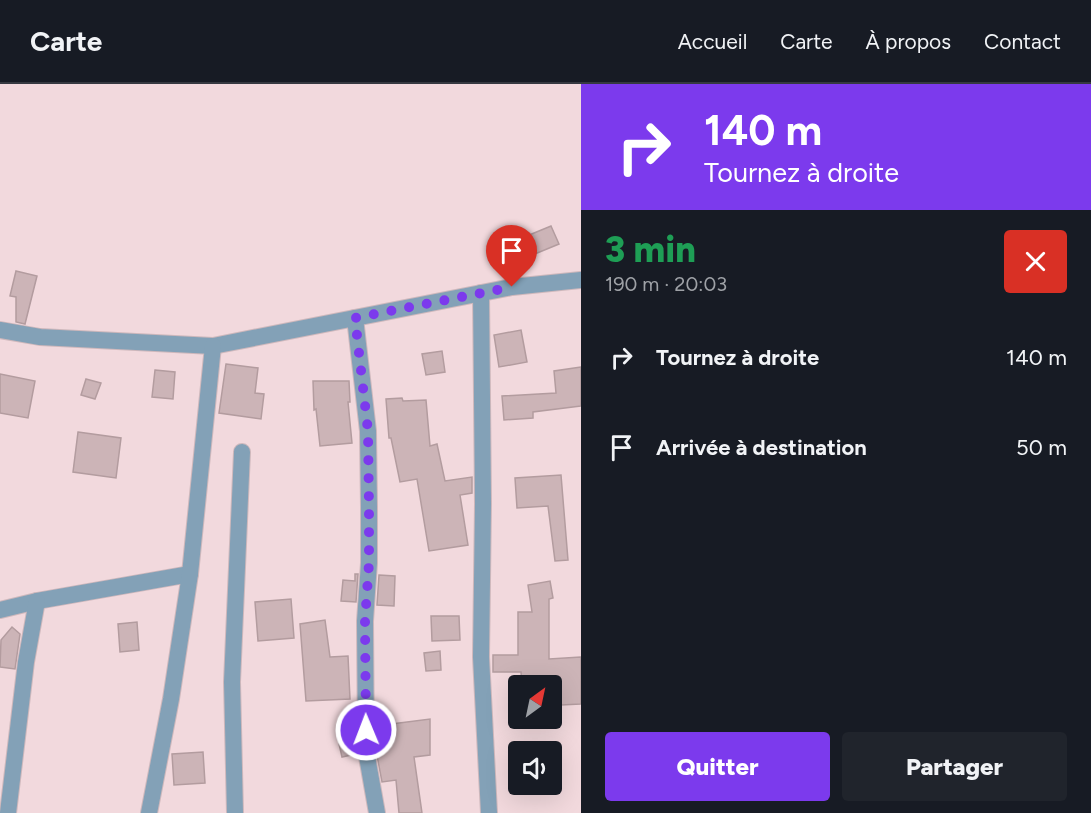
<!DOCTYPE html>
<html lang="fr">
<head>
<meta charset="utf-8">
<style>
	body { margin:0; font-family:Figtree,sans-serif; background:#20242c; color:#f1f3f6; height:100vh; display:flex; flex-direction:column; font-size:22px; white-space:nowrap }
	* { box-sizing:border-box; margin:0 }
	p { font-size:20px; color:#9ea1a6 }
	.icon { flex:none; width:33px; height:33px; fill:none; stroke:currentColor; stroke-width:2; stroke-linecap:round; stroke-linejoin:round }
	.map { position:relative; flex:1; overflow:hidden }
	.panel { display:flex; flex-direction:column; background:#171b24; width:510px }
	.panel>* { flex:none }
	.guide { background:#7c3aed; color:#fff; overflow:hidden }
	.needle { width:39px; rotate:33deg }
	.fabs { position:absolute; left:508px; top:591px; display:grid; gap:12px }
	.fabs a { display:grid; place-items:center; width:54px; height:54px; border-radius:6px; background:#171b24; box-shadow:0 6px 24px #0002; font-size:30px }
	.pin { position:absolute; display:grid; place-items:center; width:51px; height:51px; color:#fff; margin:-62px -26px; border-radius:50% 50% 50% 0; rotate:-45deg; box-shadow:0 0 6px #0007 }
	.pin .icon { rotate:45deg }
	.me { position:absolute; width:66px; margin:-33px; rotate:359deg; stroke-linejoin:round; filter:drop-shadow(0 0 4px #0008) }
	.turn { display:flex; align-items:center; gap:21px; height:126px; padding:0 24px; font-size:27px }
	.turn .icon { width:78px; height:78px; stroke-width:2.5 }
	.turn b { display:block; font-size:42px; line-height:51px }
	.round { display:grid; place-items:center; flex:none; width:63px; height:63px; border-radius:6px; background:#20242c }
	.headline { display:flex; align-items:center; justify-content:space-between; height:102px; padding:0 24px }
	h1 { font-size:36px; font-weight:800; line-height:45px; color:#1e9e55 }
	.cta { display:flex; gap:12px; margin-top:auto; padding:12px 24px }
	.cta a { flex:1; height:69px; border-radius:6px; background:#7c3aed; color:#fff; font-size:24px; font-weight:800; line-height:69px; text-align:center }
	.cta a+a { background:#20242c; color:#f1f3f6 }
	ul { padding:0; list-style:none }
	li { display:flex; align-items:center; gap:18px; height:90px; padding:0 24px }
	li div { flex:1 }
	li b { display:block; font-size:22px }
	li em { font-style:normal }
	header { display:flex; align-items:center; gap:36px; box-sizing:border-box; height:84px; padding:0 30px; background:#171b24; border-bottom:2px solid #363941 }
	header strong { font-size:28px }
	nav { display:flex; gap:33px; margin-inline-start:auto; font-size:21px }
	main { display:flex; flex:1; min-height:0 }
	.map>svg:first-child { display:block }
	.building { fill:#ccb4b7; stroke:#b39c9f; stroke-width:1.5 }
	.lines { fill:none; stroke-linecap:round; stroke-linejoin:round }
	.minor-casing { stroke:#ceb8bc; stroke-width:18 }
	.minor { stroke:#83a1b7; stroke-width:16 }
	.route { stroke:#7c3aed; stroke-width:10; stroke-dasharray:0 18 }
</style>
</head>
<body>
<header>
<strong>Carte</strong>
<nav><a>Accueil</a><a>Carte</a><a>À propos</a><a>Contact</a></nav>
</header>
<main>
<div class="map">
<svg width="581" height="729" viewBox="0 0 581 729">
	<rect width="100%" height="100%" fill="#f2d9dd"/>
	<g class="building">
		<polygon points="551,142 559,160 530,172 522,154"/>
		<polygon points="16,187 37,192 25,240 16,238 16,213 10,212"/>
		<polygon points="521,246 527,278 499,283 494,251"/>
		<polygon points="442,267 445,288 426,291 422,270"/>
		<polygon points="226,280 258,284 255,309 264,310 261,335 219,329"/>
		<polygon points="581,283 581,322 533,328 533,334 504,336 502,312 556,309 554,287"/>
		<polygon points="155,286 175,288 173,315 152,313"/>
		<polygon points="0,290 35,297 28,334 0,329"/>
		<polygon points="86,295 101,299 95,315 81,311"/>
		<polygon points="313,297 349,297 350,318 348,318 352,359 320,362 316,325 314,326"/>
		<polygon points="402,314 403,317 426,316 430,362 437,360 445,397 472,393 472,409 460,411 468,461 429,467 417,395 400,398 391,354 389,354 386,315"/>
		<polygon points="78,348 121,354 116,394 73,388"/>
		<polygon points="561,391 568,476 555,477 548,422 517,424 515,394"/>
		<polygon points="355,490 358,490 356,518 341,517 343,496 355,497"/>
		<polygon points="379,491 395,492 394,522 377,521"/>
		<polygon points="550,497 553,514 549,515 549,575 581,573 581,620 561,621 560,607 555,608 555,600 522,601 521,588 493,588 493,571 518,571 518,528 532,528 528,501"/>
		<polygon points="291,515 294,554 258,557 255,518"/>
		<polygon points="431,532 459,532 460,556 432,557"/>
		<polygon points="325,536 330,573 348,572 350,615 306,617 300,540"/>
		<polygon points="137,538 139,566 120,568 118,540"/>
		<polygon points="12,543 20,550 15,585 0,583 1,556"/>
		<polygon points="440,567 441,586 426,587 424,569"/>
		<polygon points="430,635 430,671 414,673 422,729 399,729 396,696 382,698 376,666 376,642"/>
		<polygon points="355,648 356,670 342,673 337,651"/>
		<polygon points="203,668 205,699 174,701 172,670"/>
	</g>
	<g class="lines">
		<g class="minor-casing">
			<g id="minor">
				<polyline points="481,209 483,420 481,573 489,729"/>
				<polyline points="355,234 368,347 369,423 369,479 365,537 366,667 377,729"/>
				<polyline points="0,246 40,253 213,262 512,203 581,196"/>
				<polyline points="0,526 37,517 190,490"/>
				<polyline points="8,729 26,578 37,517"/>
				<polyline points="149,729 171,615 190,490 213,262"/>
				<polyline points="235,729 232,598 242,368"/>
			</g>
		</g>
		<use href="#minor" class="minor"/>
	</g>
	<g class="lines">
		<polyline class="route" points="366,646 365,537 369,479 369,423 368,347 355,234 512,203"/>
	</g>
</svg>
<div class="fabs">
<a><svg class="needle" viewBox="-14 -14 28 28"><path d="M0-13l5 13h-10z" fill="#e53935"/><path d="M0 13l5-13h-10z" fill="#9ea1a6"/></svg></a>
<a><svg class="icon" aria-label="sound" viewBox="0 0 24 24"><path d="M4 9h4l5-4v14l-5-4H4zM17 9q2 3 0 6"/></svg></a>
</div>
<div class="pin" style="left:512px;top:203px;background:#d93025"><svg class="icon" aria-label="arrive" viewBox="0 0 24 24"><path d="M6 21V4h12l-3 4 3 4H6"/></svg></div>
<svg class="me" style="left:366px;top:646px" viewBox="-20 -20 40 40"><circle r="17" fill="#7c3aed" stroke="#fff" stroke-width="3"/><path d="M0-11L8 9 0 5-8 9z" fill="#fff"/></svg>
</div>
<section class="panel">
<div class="guide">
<div class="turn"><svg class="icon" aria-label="right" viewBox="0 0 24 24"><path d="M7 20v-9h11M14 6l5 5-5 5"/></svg><div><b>140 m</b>Tournez à droite</div></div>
</div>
<div class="headline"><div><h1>3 min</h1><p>190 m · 20:03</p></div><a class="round" style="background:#d93025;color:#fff"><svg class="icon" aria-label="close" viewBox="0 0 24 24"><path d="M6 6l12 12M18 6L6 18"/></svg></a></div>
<ul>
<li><svg class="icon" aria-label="right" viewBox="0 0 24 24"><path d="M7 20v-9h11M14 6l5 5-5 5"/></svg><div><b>Tournez à droite</b></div><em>140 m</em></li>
<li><svg class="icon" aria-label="arrive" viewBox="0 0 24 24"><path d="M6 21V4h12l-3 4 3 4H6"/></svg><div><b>Arrivée à destination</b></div><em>50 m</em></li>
</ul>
<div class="cta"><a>Quitter</a><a>Partager</a></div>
</section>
</main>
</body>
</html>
